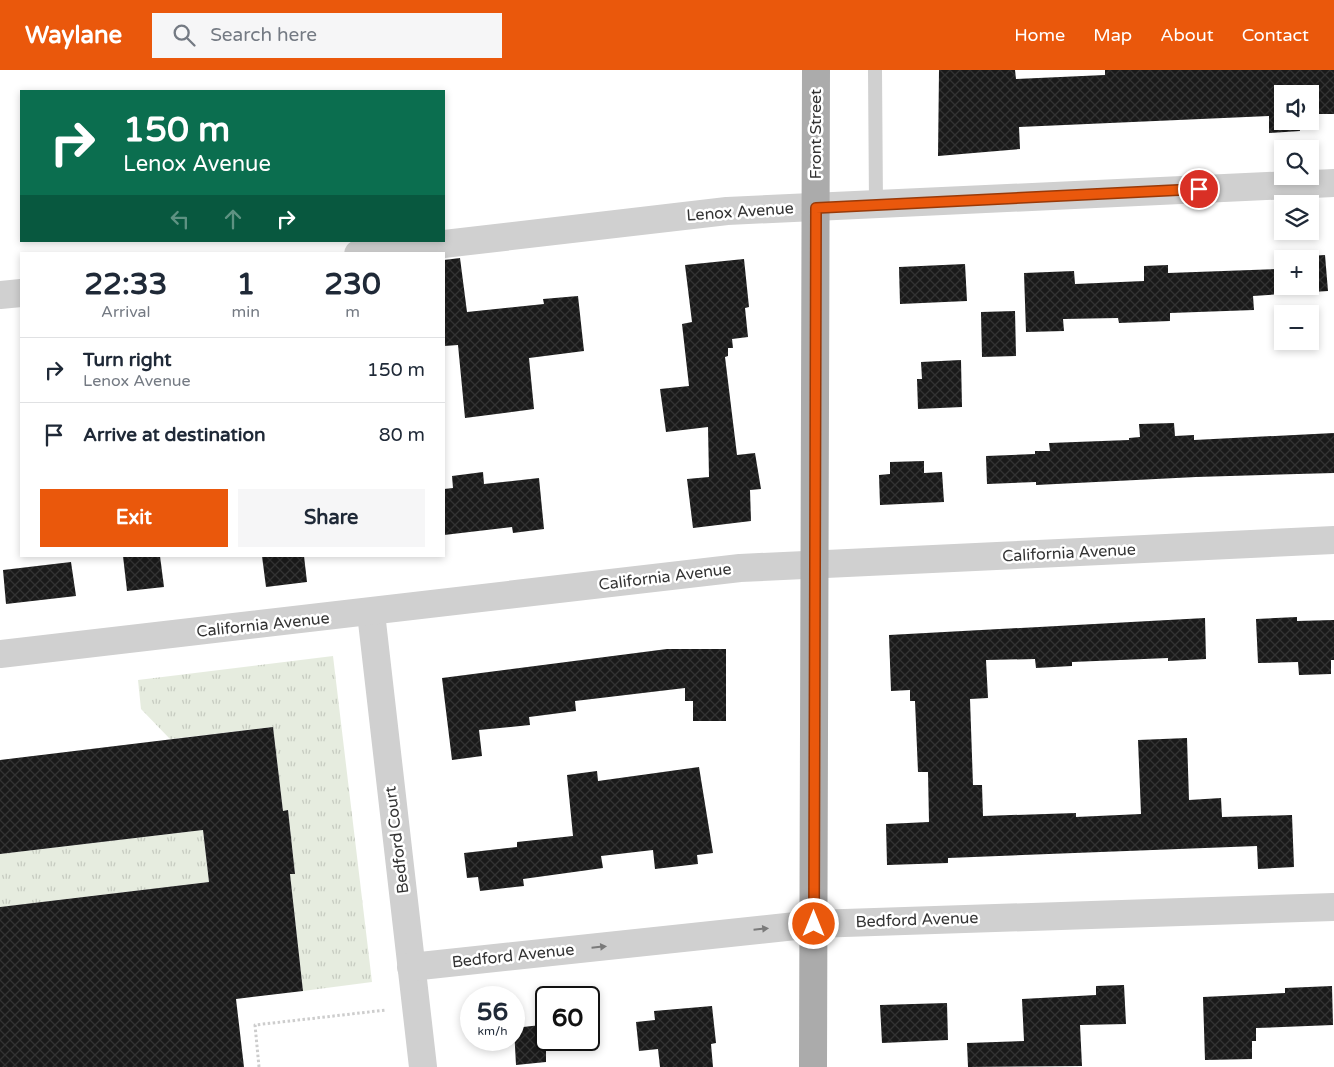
<!DOCTYPE html>
<html lang="en">
<head>
<meta charset="utf-8">
<style>
	body { margin:0; font-family:"Varela Round",sans-serif; background:#f6f6f7; color:#1f2937; height:100vh; display:flex; flex-direction:column; font-size:19px; white-space:nowrap }
	* { box-sizing:border-box; margin:0 }
	p { font-size:16px; color:#747a83 }
	.icon { flex:none; width:28px; height:28px; fill:none; stroke:currentColor; stroke-width:2; stroke-linecap:round; stroke-linejoin:round }
	.map { position:relative; flex:1; overflow:hidden }
	.details { position:absolute; left:20px; top:182px; width:425px; height:305px; display:flex; flex-direction:column; background:#fff; border-radius:0px; box-shadow:0 2px 8px #0003 }
	.details>* { flex:none }
	.hud { position:absolute; left:20px; top:20px; width:425px; height:152px; border-radius:0px; box-shadow:0 2px 8px #0003; background:#0b6e4f; color:#fff; overflow:hidden }
	.fabs { position:absolute; left:1274px; top:15px; display:grid; gap:10px }
	.fabs a { display:grid; place-items:center; width:45px; height:45px; border-radius:0px; background:#fff; box-shadow:0 2px 8px #0003; font-size:25px }
	.speed { position:absolute; left:460px; top:916px; display:flex; gap:10px; font-size:25px; font-weight:700; text-align:center }
	.speed>* { display:grid; place-content:center; width:65px; height:65px; border-radius:50%; background:#fff; box-shadow:0 2px 8px #0003; line-height:1 }
	.speed small { font-size:12px; font-weight:400 }
	.speed .limit { border:2px solid #111; border-radius:8px; background:#fff; color:#111 }
	.pin { position:absolute; display:grid; place-items:center; width:42px; height:42px; color:#fff; margin:-21px; border:2px solid #fff; border-radius:50%; box-shadow:0 1px 5px #0007 }
	.me { position:absolute; width:55px; margin:-28px; rotate:0deg; stroke-linejoin:round; filter:drop-shadow(0 0 4px #0008) }
	.turn { display:flex; align-items:center; gap:18px; height:105px; padding:0 20px; font-size:22px }
	.turn .icon { width:65px; height:65px; stroke-width:2.5 }
	.turn b { display:block; font-size:35px; line-height:42px }
	.lanes { display:flex; align-items:center; height:48px; padding:0 20px; background:#0003; justify-content:center; gap:25px; direction:ltr }
	.lanes .off { opacity:.35 }
	.eta { display:flex; justify-content:space-evenly; align-items:center; height:85px; text-align:center }
	.eta b { font-size:30px; font-weight:700; line-height:35px }
	.action { display:flex; gap:10px; margin-top:auto; padding:10px 20px }
	.action a { flex:1; height:58px; border-radius:0px; background:#ea580c; color:#fff; font-size:20px; font-weight:700; line-height:58px; text-align:center }
	.action a+a { background:#f6f6f7; color:#1f2937 }
	ul { padding:0; list-style:none }
	li { display:flex; align-items:center; gap:15px; height:65px; padding:0 20px; border-top:1px solid #e0e1e3 }
	li div { flex:1 }
	li b { display:block; font-size:19px }
	li em { font-style:normal }
	header { display:flex; align-items:center; gap:30px; box-sizing:border-box; height:70px; padding:0 25px; background:#ea580c; color:#fff }
	header strong { font-size:24px }
	nav { display:flex; gap:28px; margin-inline-start:auto; font-size:18px }
	.search { width:350px; height:45px; background:#f6f6f7; display:flex; align-items:center; gap:12px; box-sizing:border-box; padding:0 18px; border-radius:0px; color:#747a83; font-size:19px }
	.map>svg:first-child { display:block }
	.grass { fill:url(#grass-tufts) }
	.building { fill:url(#building-cross-hatch); fill-rule:evenodd }
	.lines { fill:none; stroke-linecap:round; stroke-linejoin:round }
	.path { stroke:#cdcdcd; stroke-width:3; stroke-dasharray:2.5 2.5; stroke-linecap:butt }
	.service { stroke:#d0d0d0; stroke-width:14 }
	.minor { stroke:#d0d0d0; stroke-width:28 }
	.primary { stroke:#ababab; stroke-width:28 }
	.oneway { fill:#7a7a7a }
	.route-casing { stroke:#983908; stroke-width:12 }
	.route { stroke:#ea580c; stroke-width:9 }
	.labels { text-anchor:middle; dominant-baseline:central; stroke-width:5; stroke-linejoin:round; paint-order:stroke }
	.street-label { font-size:16px; fill:#333; stroke:#fff }
</style>
</head>
<body>
<header>
<strong>Waylane</strong>
<div class="search"><svg class="icon" aria-label="search" viewBox="0 0 24 24"><circle cx="10" cy="10" r="6"/><path d="M15 15l6 6"/></svg>Search here</div>
<nav><a>Home</a><a>Map</a><a>About</a><a>Contact</a></nav>
</header>
<div class="map">
<svg width="1334" height="997" viewBox="0 0 1334 997">
	<defs>
		<pattern id="grass-tufts" width="24" height="20" patternUnits="userSpaceOnUse" patternTransform="scale(1.25)"><rect width="24" height="20" fill="#e6ecdf"/><path d="M3 7l-1-3M5 7V3M7 7l1-3M15 17l-1-3M17 17v-4M19 17l1-3" fill="none" stroke="#c6cbc0"/></pattern>
		<pattern id="building-cross-hatch" width="8" height="8" patternUnits="userSpaceOnUse" patternTransform="scale(1.25)"><rect width="8" height="8" fill="#1a1a1a"/><path d="M0 0l8 8M0 8l8-8" fill="none" stroke="#333"/></pattern>
	</defs>
	<rect width="100%" height="100%" fill="#fff"/>
	<g class="grass">
		<polygon points="333,586 372,912 303,921 290,804 295,803 288,740 283,741 273,657 170,669 141,639 138,610"/>
		<polygon points="203,760 209,812 0,837 0,784"/>
	</g>
	<g class="building">
		<polygon points="939,0 1015,0 1016,9 1105,5 1105,0 1334,0 1334,44 1310,44 1310,24 1282,24 1282,51 1300,51 1300,61 1269,63 1269,46 1019,57 1020,79 938,86"/>
		<path d="M1325,185L1328,221L1253,226L1254,240L1170,243V251L1119,253L1118,248L1063,249L1064,261L1026,262L1024,203L1074,201L1075,214L1144,211V196L1168,195V203L1278,199V188ZM1282,189H1310V216H1282Z"/>
		<polygon points="460,188 467,242 544,234 543,229 578,226 584,281 529,288 534,339 465,348 458,275 444,276 444,190"/>
		<polygon points="744,189 749,237 745,238 748,267 732,269 733,278 728,278 728,286 725,287 737,385 755,383 761,419 750,420 751,451 693,458 687,409 709,407 708,357 666,362 660,319 689,316 682,254 692,252 685,195"/>
		<polygon points="965,194 967,231 900,234 899,197"/>
		<polygon points="1015,241 1016,286 982,287 981,242"/>
		<polygon points="961,290 962,337 918,339 917,309 922,309 921,292"/>
		<polygon points="1174,353 1175,366 1194,365 1194,370 1334,363 1334,403 1196,407 1036,415 1036,412 987,414 986,386 1035,384 1035,381 1050,381 1049,373 1129,370 1129,368 1140,367 1139,354"/>
		<polygon points="924,391 924,403 942,402 944,432 880,435 879,405 890,404 890,392"/>
		<polygon points="483,402 484,414 539,408 544,459 513,463 512,457 444,465 444,419 453,418 452,406"/>
		<polygon points="123,486 160,486 164,517 127,521"/>
		<polygon points="262,486 304,486 307,512 266,517"/>
		<polygon points="71,492 76,526 6,534 3,500"/>
		<polygon points="1297,547 1297,551 1334,550 1334,590 1331,590 1331,604 1299,605 1298,592 1258,593 1256,549"/>
		<polygon points="1205,548 1206,589 1168,591 1168,588 1072,592 1072,596 1036,598 1035,589 986,590 988,628 970,629 973,715 982,715 983,746 1076,743 1076,747 1141,744 1138,670 1187,668 1189,730 1221,728 1222,747 1292,745 1294,797 1258,799 1257,776 948,788 948,793 887,795 886,754 929,752 928,702 918,702 915,631 910,631 910,620 891,621 889,565"/>
		<polygon points="667,579 726,579 726,651 693,651 693,631 685,631 685,618 575,631 576,641 529,647 530,655 479,660 482,686 452,690 442,608"/>
		<polygon points="273,657 283,741 288,740 295,804 290,804 303,921 236,929 244,997 0,997 0,837 209,812 203,760 0,784 0,690"/>
		<polygon points="699,697 713,783 697,785 698,794 655,799 653,780 601,786 603,798 523,809 524,816 480,821 478,807 467,808 464,783 517,777 517,772 573,766 567,705 597,701 598,711"/>
		<polygon points="1124,915 1126,954 1080,955 1082,996 968,997 967,973 1024,971 1022,929 1096,925 1096,916"/>
		<polygon points="1332,916 1333,955 1256,958 1256,971 1252,971 1252,989 1205,990 1203,927 1285,923 1285,918"/>
		<polygon points="947,933 948,970 882,973 880,935"/>
		<polygon points="712,936 716,973 711,974 713,997 660,997 658,979 639,981 636,952 655,950 654,941"/>
		<polygon points="541,955 541,961 546,961 546,992 516,995 514,958"/>
	</g>
	<g class="lines">
		<polyline class="path" points="259,997 255,955 386,940"/>
		<polyline class="service" points="875,0 876,135"/>
		<g class="minor">
			<polyline points="358,184 727,141 1334,113"/>
			<polyline points="0,225 21,223"/>
			<polyline points="371,543 423,997"/>
			<polyline points="0,584 740,498 1334,470"/>
			<polyline points="411,897 814,854 1334,837"/>
		</g>
		<polyline class="primary" points="813,997 816,0"/>
	</g>
	<defs><path id="oneway-solid" d="M-6-.8H1V-3.2L6.5 0L1 3.2V.8H-6Z" transform="scale(1.25)"/></defs>
	<g class="oneway">
		<use href="#oneway-solid" transform="translate(761 859) rotate(-6)"/>
		<use href="#oneway-solid" transform="translate(599 877) rotate(-6)"/>
	</g>
	<g class="lines">
		<g class="route-casing">
			<polyline id="route" points="814,854 816,138 1199,119"/>
		</g>
		<use href="#route" class="route"/>
	</g>
	<g class="labels">
		<g class="street-label">
			<text transform="translate(816 64) rotate(-90)">Front Street</text>
			<text transform="translate(740 142) rotate(-4)">Lenox Avenue</text>
			<text transform="translate(1069 483) rotate(-3)">California Avenue</text>
			<text transform="translate(665 507) rotate(-7)">California Avenue</text>
			<text transform="translate(263 555) rotate(-6)">California Avenue</text>
			<text transform="translate(397 770) rotate(-97)">Bedford Court</text>
			<text transform="translate(917 850) rotate(-2)">Bedford Avenue</text>
			<text transform="translate(513 886) rotate(-6)">Bedford Avenue</text>
		</g>
	</g>
</svg>
<div class="fabs">
<a><svg class="icon" aria-label="sound" viewBox="0 0 24 24"><path d="M4 9h4l5-4v14l-5-4H4zM17 9q2 3 0 6"/></svg></a>
<a><svg class="icon" aria-label="search" viewBox="0 0 24 24"><circle cx="10" cy="10" r="6"/><path d="M15 15l6 6"/></svg></a>
<a><svg class="icon" aria-label="layers" viewBox="0 0 24 24"><path d="M12 4l9 5-9 5-9-5zM3 14l9 5 9-5"/></svg></a>
<a>+</a>
<a>−</a>
</div>
<div class="speed"><div>56<small>km/h</small></div><div class="limit">60</div></div>
<div class="pin" style="left:1199px;top:119px;background:#d93025"><svg class="icon" aria-label="arrive" viewBox="0 0 24 24"><path d="M6 21V4h12l-3 4 3 4H6"/></svg></div>
<svg class="me" style="left:814px;top:854px" viewBox="-20 -20 40 40"><circle r="17" fill="#ea580c" stroke="#fff" stroke-width="3"/><path d="M0-11L8 9 0 5-8 9z" fill="#fff"/></svg>
<div class="hud">
<div class="turn"><svg class="icon" aria-label="right" viewBox="0 0 24 24"><path d="M7 20v-9h11M14 6l5 5-5 5"/></svg><div><b>150 m</b>Lenox Avenue</div></div>
<div class="lanes"><svg class="icon off" aria-label="left" viewBox="0 0 24 24"><path d="M17 20v-9H6M10 6l-5 5 5 5"/></svg><svg class="icon off" aria-label="ahead" viewBox="0 0 24 24"><path d="M12 20V5M6 11l6-6 6 6"/></svg><svg class="icon" aria-label="right" viewBox="0 0 24 24"><path d="M7 20v-9h11M14 6l5 5-5 5"/></svg></div>
</div>
<section class="details">
<div class="eta">
<div><b>22:33</b><p>Arrival</p></div>
<div><b>1</b><p>min</p></div>
<div><b>230</b><p>m</p></div>
</div>
<ul>
<li><svg class="icon" aria-label="right" viewBox="0 0 24 24"><path d="M7 20v-9h11M14 6l5 5-5 5"/></svg><div><b>Turn right</b><p>Lenox Avenue</p></div><em>150 m</em></li>
<li><svg class="icon" aria-label="arrive" viewBox="0 0 24 24"><path d="M6 21V4h12l-3 4 3 4H6"/></svg><div><b>Arrive at destination</b></div><em>80 m</em></li>
</ul>
<div class="action"><a>Exit</a><a>Share</a></div>
</section>
</div>
</body>
</html>
